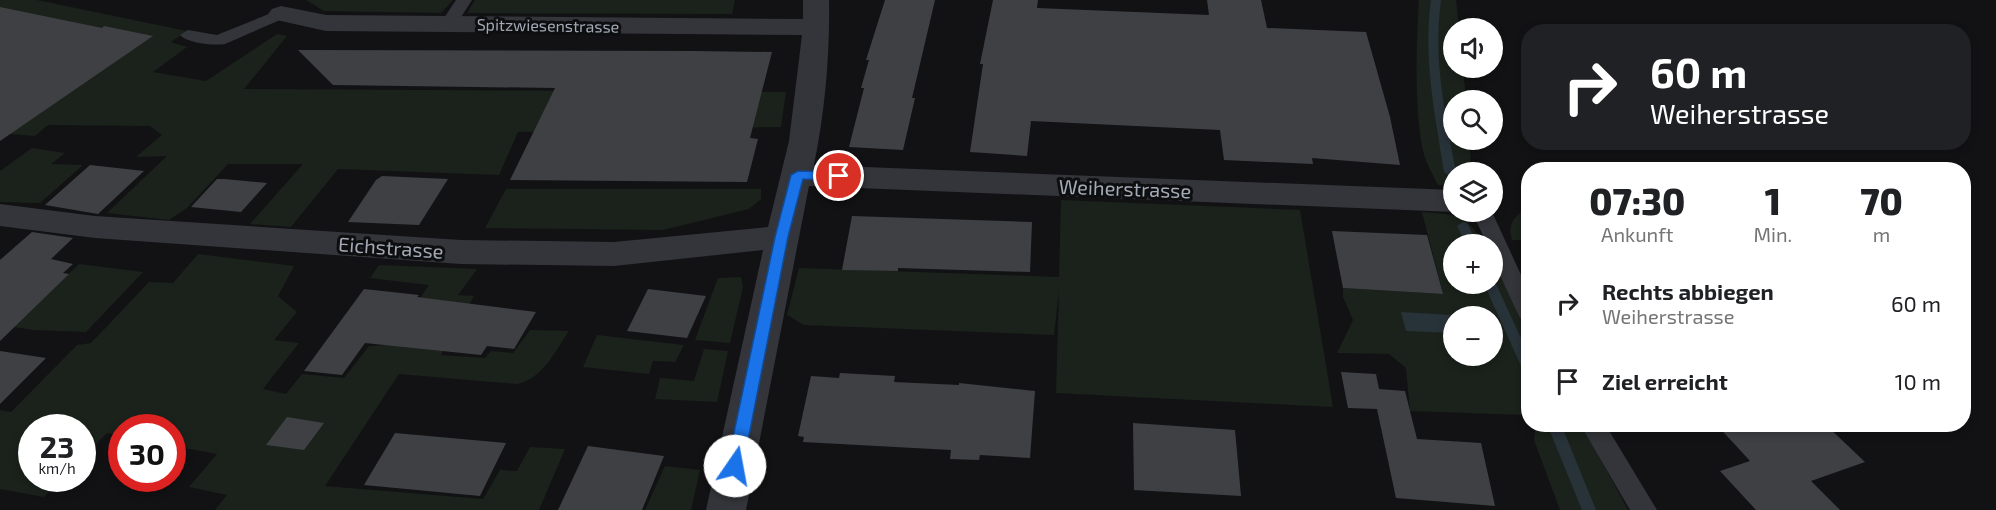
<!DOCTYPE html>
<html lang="de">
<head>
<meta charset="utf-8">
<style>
	body { margin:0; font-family:"Exo 2",sans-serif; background:#f2f2f2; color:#202124; height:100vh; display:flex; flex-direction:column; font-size:22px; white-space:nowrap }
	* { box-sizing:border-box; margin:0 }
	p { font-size:20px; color:#757577 }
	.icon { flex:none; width:33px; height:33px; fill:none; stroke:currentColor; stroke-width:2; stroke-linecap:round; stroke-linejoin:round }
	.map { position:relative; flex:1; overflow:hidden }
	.side { position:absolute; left:1521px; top:162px; width:450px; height:270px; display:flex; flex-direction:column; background:#fff; border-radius:24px; box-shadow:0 3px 9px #0003 }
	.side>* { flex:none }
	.hud { position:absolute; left:1521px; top:24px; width:450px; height:126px; border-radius:24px; box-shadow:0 3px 9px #0003; background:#202124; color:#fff; overflow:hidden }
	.controls { position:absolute; left:1443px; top:18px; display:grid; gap:12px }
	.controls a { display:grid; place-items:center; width:60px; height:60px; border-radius:50%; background:#fff; box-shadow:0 3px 9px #0003; font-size:30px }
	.speed { position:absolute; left:18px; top:414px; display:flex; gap:12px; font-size:30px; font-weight:700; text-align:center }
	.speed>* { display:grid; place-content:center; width:78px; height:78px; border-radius:50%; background:#fff; box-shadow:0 3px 9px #0003; line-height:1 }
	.speed small { font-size:15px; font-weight:400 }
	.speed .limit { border:9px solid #d22; background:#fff; color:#111 }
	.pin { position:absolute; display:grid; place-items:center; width:51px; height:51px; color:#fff; margin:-26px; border:3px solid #fff; border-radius:50%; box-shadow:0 2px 6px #0007 }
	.me { position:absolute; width:66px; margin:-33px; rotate:12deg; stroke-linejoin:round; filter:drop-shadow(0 0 4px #0008) }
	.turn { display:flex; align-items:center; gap:21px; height:126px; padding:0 30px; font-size:27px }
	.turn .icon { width:78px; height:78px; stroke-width:2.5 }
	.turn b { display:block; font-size:42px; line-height:51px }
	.eta { display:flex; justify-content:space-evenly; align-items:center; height:102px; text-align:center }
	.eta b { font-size:36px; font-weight:800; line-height:42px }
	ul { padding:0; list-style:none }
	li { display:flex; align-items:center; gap:18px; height:78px; padding:0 30px }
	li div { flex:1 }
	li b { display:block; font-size:22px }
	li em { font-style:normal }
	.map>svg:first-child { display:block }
	.green { fill:#1a221b; fill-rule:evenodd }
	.water { fill:#283239 }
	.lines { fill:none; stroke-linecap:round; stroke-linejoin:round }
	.stream { fill:#283239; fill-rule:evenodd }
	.building { fill:#3e4044 }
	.service { fill:#33353a; fill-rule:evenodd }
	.minor { fill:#33353a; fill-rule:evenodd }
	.route { fill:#1a73e8; stroke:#114b97; stroke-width:1.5 }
	.labels { text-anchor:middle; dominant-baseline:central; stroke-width:6; stroke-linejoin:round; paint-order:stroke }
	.far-street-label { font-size:16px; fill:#a3aab6; stroke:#0d0e0f }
	.street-label { font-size:20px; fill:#a3aab6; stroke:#0d0e0f }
</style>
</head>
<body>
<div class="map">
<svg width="1996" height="510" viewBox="0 0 1996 510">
	<rect width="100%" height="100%" fill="#121214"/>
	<g class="green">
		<polygon points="0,0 37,0 187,31 171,42 187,47 153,72 206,81 277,34 287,36 244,89 786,92 781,127 518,132 499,175 338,169 291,227 250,224 303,164 228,164 187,208 169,220 107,213 167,156 136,157 162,135 150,126 48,125 35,136 0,133"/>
		<polygon points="306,0 453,0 441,13 324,11"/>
		<polygon points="475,0 735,0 732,14 467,13"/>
		<path d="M1419,0H1456L1459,28H1454V68H1463L1466,100H1454V140H1469L1472,172H1454L1453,186L1438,185C1433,175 1427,165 1424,155C1414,114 1416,43 1419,0Z"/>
		<polygon points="32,148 65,153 51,164 83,165 40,203 0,202 0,171"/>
		<polygon points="506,189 761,189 761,199 749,209 663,230 485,228"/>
		<polygon points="1061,200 1300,210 1333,407 1056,393 1059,290 1054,335 804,325 787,315 799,268 1059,277"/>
		<path d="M1528,208V240H1512C1507,224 1515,215 1528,208Z"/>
		<path d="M1422,212C1456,215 1466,213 1484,244H1454V284H1492L1493,261L1528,327V415L1410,411L1406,368L1389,354L1337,353L1353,320L1343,297V288L1443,294ZM1454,316H1492V356H1454Z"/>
		<path d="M198,254L294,266L278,296L297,312L274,340L299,343L263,389L286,394L302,374L344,378L369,346L388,345L429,285L370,278L379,265L477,269L458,295L474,296L441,355L485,358L491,351L513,353L530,330L569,331C555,351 543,379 517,384L399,374L325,486L483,499L500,470L517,471L530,447L565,449L539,510H215L227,495L189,487L217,454L173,446L172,428H122L121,435L107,433L83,457L82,428H32V478L62,479L44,497L0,489V410L11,412L77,345L91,343L149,282L173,283Z"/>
		<polygon points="79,264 143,272 86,332 34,330 7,326 0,295 44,298"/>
		<polygon points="741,277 743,287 730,343 695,340 718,278"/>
		<polygon points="597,335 684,345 675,362 653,361 649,374 583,367"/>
		<polygon points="704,349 728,351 717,402 655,399 660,378 694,381"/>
		<polygon points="1536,425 1582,425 1628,510 1560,510 1534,440"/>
		<polygon points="665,466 700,470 691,510 645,510"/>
	</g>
	<polygon class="water" points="1401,312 1451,315 1453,333 1406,331"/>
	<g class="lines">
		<g class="stream">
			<path d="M1431,0H1441C1433,59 1445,114 1456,172L1450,176L1444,172C1435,114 1423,59 1431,0Z"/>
			<polygon points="1463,222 1467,223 1478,244 1466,244 1457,226"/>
			<polygon points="1492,280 1496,284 1528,353 1528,371 1523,370 1521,366 1484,284 1492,284"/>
			<polygon points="1547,424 1561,424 1596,510 1582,510"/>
		</g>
	</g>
	<g class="building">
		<polygon points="885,0 935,0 912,98 915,98 903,150 849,147 864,88 861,88 869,60 866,60"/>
		<polygon points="993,0 1038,0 1037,8 1209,15 1207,0 1261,0 1267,28 1366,32 1390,117 1400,165 1312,158 1313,164 1224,160 1220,130 1031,121 1027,156 970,152 983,64 980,64"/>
		<polygon points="0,7 102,28 104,26 153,36 0,141"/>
		<polygon points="298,50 694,51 772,52 750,138 758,139 747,182 510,180 555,88 333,85"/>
		<polygon points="90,165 144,171 98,214 45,205"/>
		<polygon points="382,176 448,179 419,225 348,222 376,180"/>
		<polygon points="217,179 224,179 267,183 241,212 191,207"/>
		<polygon points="852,216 1032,222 1030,272 898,268 898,271 842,270"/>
		<polygon points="1332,231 1427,235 1443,294 1343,288"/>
		<polygon points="32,232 73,238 51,259 73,264 63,273 69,274 0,341 0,260"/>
		<polygon points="364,289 419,295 417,297 536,312 514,349 487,346 481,355 365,343 342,375 304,371"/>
		<polygon points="648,289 706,296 687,338 627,331"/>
		<polygon points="0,351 46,358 0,404"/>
		<polygon points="1341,372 1376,374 1379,389 1405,391 1417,439 1481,443 1495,506 1396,498 1377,409 1348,408"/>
		<polygon points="840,373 895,376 894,382 959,385 959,383 1035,391 1030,458 980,455 979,460 950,459 951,450 803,442 804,437 798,436 811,376 839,378"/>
		<polygon points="287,417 324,423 304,450 266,445"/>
		<polygon points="1133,423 1235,430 1241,496 1134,490"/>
		<polygon points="1716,424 1825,424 1865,462 1811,481 1840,510 1756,510 1720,471 1750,461"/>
		<polygon points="395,433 506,443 480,496 364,485"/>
		<polygon points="588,446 664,456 642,510 558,510"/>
	</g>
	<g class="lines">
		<g class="service">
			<polygon points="456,0 472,0 454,28 442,28 440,24"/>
			<path d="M281,9L289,14L287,17L225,44C214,46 187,43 180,35L188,30L217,35Z"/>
			<polygon points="1472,212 1492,212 1528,290 1528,320 1520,318 1517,312 1492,258 1492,244 1487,244"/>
			<polygon points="1580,424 1605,424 1657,510 1630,510"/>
		</g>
		<path class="minor" d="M803,0H829C830,54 825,112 814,165L1454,190L1455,212L809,186L746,510H706L763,250L614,266L461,264L95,238L0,226V204L95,216L461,240L614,242L768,227L789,141L802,35L326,31L272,19L268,14L272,9L281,6L326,15L803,19Z"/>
	</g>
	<polygon class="route" points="798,171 839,172 845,176 839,181 803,179 788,237 743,466 741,471 735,473 729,471 727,466 775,237 791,175"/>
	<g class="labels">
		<g class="far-street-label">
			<text transform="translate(548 25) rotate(1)">Spitzwiesenstrasse</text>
		</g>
		<g class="street-label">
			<text transform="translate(1125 188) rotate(2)">Weiherstrasse</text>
			<text transform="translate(391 247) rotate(4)">Eichstrasse</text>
		</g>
	</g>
</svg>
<div class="controls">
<a><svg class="icon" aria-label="sound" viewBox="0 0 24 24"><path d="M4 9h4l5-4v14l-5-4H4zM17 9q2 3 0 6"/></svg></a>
<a><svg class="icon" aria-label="search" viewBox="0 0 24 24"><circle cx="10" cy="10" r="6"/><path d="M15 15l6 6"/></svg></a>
<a><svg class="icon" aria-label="layers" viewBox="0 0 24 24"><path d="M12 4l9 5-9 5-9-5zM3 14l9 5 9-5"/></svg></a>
<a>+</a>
<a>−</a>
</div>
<div class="speed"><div>23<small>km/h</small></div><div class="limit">30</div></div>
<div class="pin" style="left:839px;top:176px;background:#d93025"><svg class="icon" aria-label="arrive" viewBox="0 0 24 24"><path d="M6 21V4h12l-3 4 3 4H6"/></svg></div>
<svg class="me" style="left:735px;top:466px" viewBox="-20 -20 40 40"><circle r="19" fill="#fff"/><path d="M0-13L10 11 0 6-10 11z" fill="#1a73e8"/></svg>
<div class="hud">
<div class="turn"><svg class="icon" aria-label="right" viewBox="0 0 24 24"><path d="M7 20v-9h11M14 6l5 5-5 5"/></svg><div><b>60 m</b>Weiherstrasse</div></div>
</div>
<section class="side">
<div class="eta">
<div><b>07:30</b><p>Ankunft</p></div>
<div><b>1</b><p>Min.</p></div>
<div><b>70</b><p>m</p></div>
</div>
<ul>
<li><svg class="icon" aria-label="right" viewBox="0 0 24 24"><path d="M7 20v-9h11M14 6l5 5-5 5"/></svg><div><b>Rechts abbiegen</b><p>Weiherstrasse</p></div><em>60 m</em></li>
<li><svg class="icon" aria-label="arrive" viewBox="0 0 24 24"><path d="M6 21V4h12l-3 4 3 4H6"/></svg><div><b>Ziel erreicht</b></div><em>10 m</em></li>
</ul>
</section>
</div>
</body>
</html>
